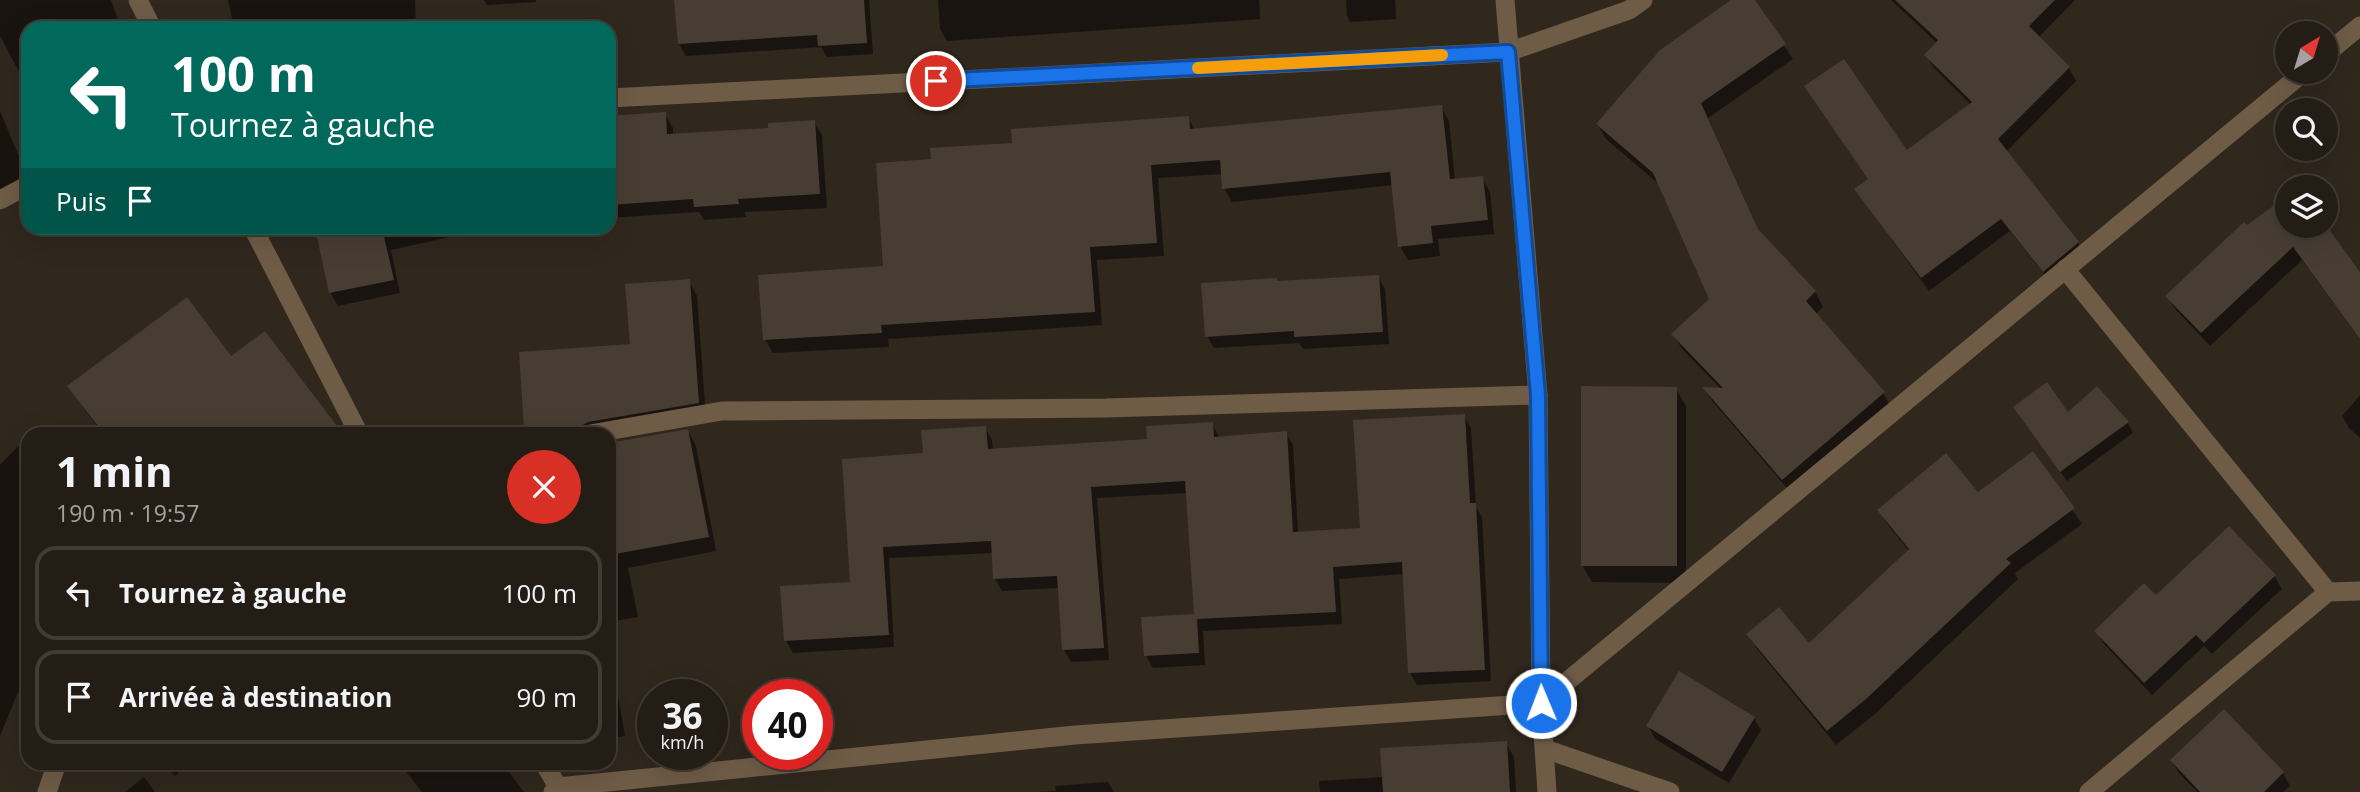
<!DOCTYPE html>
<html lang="fr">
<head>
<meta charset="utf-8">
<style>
	body { margin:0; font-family:"Open Sans",sans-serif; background:#302a23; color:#f1f3f6; height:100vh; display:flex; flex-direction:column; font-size:26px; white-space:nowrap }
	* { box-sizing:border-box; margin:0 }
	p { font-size:23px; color:#a3a2a1 }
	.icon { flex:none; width:38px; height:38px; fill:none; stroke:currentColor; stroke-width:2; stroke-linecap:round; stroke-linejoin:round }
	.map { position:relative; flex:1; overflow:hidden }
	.panel { position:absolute; left:21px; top:427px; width:595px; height:343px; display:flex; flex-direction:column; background:#241d16; border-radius:21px; box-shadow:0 7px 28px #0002,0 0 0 2px #413b35 }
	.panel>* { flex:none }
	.guide { position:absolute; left:21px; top:21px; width:595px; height:214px; border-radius:21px; box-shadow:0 7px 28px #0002,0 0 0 2px #413b35; background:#00695c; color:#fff; overflow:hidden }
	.needle { width:46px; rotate:38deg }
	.tools { position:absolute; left:2275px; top:21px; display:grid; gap:14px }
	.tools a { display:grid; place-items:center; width:63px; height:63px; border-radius:50%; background:#241d16; box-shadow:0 7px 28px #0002,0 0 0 2px #413b35; font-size:35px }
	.speed { position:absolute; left:637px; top:679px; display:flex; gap:14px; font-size:35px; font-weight:700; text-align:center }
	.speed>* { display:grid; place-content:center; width:91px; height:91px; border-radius:50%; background:#241d16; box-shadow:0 7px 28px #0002,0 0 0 2px #413b35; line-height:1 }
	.speed small { font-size:18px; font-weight:400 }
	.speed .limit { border:10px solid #d22; background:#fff; color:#111 }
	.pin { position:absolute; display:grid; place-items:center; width:60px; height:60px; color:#fff; margin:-30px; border:4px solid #fff; border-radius:50%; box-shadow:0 2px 7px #0007 }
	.me { position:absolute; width:77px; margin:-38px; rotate:359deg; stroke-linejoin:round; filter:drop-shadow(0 0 5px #0008) }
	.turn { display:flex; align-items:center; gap:24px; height:147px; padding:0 35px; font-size:32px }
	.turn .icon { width:91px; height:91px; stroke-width:2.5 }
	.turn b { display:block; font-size:49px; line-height:60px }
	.then { display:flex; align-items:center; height:66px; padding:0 35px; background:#0003; gap:14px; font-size:26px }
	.round { display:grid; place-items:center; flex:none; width:74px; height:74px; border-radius:37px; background:#302a23 }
	.headline { display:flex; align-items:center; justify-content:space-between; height:119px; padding:0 35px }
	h1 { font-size:42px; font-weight:700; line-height:52px }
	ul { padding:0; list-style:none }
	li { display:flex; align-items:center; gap:21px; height:94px; margin:0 14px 10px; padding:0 21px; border:4px solid #413b35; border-radius:21px }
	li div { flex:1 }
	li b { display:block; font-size:26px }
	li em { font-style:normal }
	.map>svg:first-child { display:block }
	.shadow { fill:#0007 }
	.building { fill:#473d33 }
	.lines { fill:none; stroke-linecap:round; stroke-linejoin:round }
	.minor { stroke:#6f5c47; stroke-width:19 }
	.tertiary { stroke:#6f5c47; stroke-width:19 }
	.route-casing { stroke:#114b97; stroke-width:18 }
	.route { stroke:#1a73e8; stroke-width:12 }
	.slow { stroke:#f59e0b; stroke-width:12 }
</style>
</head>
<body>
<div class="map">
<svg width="2360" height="792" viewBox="0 0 2360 792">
	<rect width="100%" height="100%" fill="#30271d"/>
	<g class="shadow">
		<polygon points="0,0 111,0 121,28 28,28 28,79 24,81 0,36"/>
		<polygon points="228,0 415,0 416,28 234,28"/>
		<polygon points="484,0 536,0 536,2 487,5"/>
		<polygon points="676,0 869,0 873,54 827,57 821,47 686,56 679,44"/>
		<polygon points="938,0 1259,0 1260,19 947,41 940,29"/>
		<polygon points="1346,0 1395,0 1396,19 1350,22 1347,16"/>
		<polygon points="1734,0 1753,0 1793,59 1708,118 1760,234 1815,292 1823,307 1815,315 1883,393 1892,408 1792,494 1713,402 1705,389 1721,389 1682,349 1674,335 1711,299 1660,185 1606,139 1598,125"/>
		<polygon points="1891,0 2075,0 2038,38 2069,68 2076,81 2006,152 2078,243 2086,256 2052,284 2010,231 1929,291 1856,190 1971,105 1934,68 1926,55 1938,44"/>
		<polygon points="1441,107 1449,121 1455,181 1482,178 1490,192 1494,234 1438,239 1440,256 1408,260 1400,246 1394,185 1232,202 1224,188 1223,174 1158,178 1164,256 1097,260 1102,325 888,339 889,347 773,353 765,339 885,268 932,161 1014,144 1188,118 1195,130"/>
		<polygon points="0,111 28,178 0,192"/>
		<polygon points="665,114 673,128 673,136 770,130 814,122 822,135 827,208 745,212 746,217 704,220 699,212 609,218 609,118"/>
		<polygon points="2287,198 2287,226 2324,226 2360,275 2360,339 2302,260 2210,346 2176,310 2167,296 2247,227"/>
		<polygon points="317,228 543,228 477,231 391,250 400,293 338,306 330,292"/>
		<polygon points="1378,277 1385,289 1389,344 1303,349 1299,343 1214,348 1207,336 1276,279 1278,283"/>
		<polygon points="689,281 697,296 706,417 608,434 526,434 521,353 631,345"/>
		<polygon points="231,358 341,434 102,434 69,387"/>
		<polygon points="2097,388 2128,423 2133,433 2067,481 2021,417 2068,414"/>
		<polygon points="1676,389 1686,406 1686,583 1592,582 1582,565"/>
		<polygon points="2360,395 2360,438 2349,428 2342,416"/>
		<polygon points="1464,416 1471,428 1476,507 1482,517 1491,681 1417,685 1410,673 1404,574 1339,579 1342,624 1203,631 1205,665 1153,668 1146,656 1195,616 1187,493 1097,498 1109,660 1071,662 1064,650 1059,588 1002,591 995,579 993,553 889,558 894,647 793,653 786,641 852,583 925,454 985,428 992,440 993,451 1149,441 1212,424 1220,438 1286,433 1293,445 1298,533 1362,529"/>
		<polygon points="688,431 696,446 716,551 628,568 638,617 609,622 609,445"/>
		<polygon points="25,439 28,442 28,702 18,692 0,736 0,465"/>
		<polygon points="2033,454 2082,524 2015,573 2018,579 1875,714 1836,745 1757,649 1749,634 1809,645 1909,551 1888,525 1879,510 1978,494"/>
		<polygon points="2229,529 2275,577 2282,589 2212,654 2204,646 2152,695 2104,644 2097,632 2155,598"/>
		<polygon points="609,664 614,673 625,736 609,739"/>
		<polygon points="2224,711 2283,773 2290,786 2283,792 2197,792 2179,773 2172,761"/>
		<polygon points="1754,718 1761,730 1729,783 1655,739 1648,726"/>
		<polygon points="1506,743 1514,757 1516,792 1320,792 1319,781 1384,777"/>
		<polygon points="162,763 188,763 175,776"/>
		<polygon points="399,763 502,763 524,792 422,792"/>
		<polygon points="144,777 155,792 125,792"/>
		<polygon points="1108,782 1114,792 1035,792 1056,791 1055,786"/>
	</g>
	<g class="building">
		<polygon points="674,0 864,0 867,43 818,46 817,35 678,44"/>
		<polygon points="1731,0 1755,0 1786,44 1701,103 1758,229 1816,291 1806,301 1885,392 1782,480 1702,387 1723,388 1671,334 1709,299 1653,173 1596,124 1660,50"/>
		<polygon points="1895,0 2055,0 2029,26 2070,67 1998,139 2079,242 2043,272 2001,219 1921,278 1854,189 1868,179 1804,86 1844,59 1907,150 1972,102 1924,55 1938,40"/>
		<polygon points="1442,105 1450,179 1483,176 1488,220 1431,226 1433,243 1398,247 1390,172 1222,189 1220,160 1151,165 1157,243 1090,247 1095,312 881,325 882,333 763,340 758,275 883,266 876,163 931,159 930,148 1012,143 1011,129 1189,116 1190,129"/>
		<polygon points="666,112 667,134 768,128 768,123 815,120 820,194 738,199 739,204 694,207 693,199 609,205 609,116"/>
		<polygon points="2287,196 2287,226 2326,225 2360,272 2360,339 2293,247 2201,333 2165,296 2244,222 2247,225"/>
		<polygon points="315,228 382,228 394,280 329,293"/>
		<polygon points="1379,275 1383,332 1294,337 1294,331 1205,337 1201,283 1277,278 1277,281"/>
		<polygon points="690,279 699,403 588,422 581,426 524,430 519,352 630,344 625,284"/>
		<polygon points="187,297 231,356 265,331 343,434 104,434 67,386"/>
		<polygon points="2047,382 2068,412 2097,386 2129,422 2060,472 2013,407"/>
		<polygon points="1581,386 1677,387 1677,566 1581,566"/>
		<polygon points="1465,414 1470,503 1476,503 1485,670 1408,673 1402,562 1333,567 1336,612 1197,619 1199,653 1144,656 1141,617 1194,614 1185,481 1091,487 1104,648 1062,650 1057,576 993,579 991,541 883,547 889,635 784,641 780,586 850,582 842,459 923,453 921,430 986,426 988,449 1147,439 1146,426 1213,422 1214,437 1287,431 1293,532 1360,528 1353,420"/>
		<polygon points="688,429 709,537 609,555 609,443"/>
		<polygon points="2033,451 2075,508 2006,559 2011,563 1866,699 1827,731 1746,634 1779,607 1809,643 1909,549 1877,510 1946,453 1978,492"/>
		<polygon points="2229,526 2276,575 2204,643 2196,635 2144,683 2094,631 2144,583 2156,595"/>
		<polygon points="1679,671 1755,717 1722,772 1646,726"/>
		<polygon points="2224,709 2284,772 2264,792 2200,792 2170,760"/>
		<polygon points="1507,741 1510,792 1383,792 1380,748"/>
	</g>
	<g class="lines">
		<g class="minor">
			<polyline points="138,0 152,28"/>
			<polyline points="2326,54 2360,26"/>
			<polyline points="609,98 1508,52 1629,10 1643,0"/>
			<polyline points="0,200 28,185"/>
			<polyline points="253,228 359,434"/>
			<polyline points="2065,269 2328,592"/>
			<polyline points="590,434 722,411 1106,408 1538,395"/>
			<polyline points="1545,749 1670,792"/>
			<polyline points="544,763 558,787"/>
			<polyline points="47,792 57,763"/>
			<polyline points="553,792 558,787 1075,735 1541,703 2304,72"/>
			<polyline points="2089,792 2328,592 2360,591"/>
		</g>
		<polyline class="tertiary" points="1505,0 1538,395 1541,703 1547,792"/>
	</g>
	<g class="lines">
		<g class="route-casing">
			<polyline id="route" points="936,81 1508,52 1538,395 1541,703"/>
		</g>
		<use href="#route" class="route"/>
		<polyline class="slow" points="1198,68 1442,55"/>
	</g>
</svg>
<div class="tools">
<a><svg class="needle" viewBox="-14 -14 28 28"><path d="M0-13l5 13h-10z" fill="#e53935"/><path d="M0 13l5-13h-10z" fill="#a3a2a1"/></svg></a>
<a><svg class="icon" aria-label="search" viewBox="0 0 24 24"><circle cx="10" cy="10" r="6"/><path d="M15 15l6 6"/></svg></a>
<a><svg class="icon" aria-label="layers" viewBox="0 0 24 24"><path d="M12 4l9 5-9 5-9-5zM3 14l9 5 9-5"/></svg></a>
</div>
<div class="speed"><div>36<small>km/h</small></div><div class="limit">40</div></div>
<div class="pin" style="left:936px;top:81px;background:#d93025"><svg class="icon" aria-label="arrive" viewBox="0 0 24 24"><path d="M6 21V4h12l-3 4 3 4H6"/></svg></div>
<svg class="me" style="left:1541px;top:703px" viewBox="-20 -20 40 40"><circle r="17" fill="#1a73e8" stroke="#fff" stroke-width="3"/><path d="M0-11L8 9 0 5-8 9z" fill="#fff"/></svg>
<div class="guide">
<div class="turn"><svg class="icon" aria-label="left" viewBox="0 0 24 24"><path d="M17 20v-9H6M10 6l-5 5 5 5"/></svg><div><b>100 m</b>Tournez à gauche</div></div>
<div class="then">Puis<svg class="icon" aria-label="arrive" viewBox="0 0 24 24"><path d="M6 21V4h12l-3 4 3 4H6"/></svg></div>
</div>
<section class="panel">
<div class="headline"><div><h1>1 min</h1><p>190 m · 19:57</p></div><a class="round" style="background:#d93025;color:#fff"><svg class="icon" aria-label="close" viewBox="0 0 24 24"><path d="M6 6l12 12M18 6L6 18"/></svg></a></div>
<ul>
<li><svg class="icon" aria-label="left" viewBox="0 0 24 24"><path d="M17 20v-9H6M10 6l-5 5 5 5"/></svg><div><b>Tournez à gauche</b></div><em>100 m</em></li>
<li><svg class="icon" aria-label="arrive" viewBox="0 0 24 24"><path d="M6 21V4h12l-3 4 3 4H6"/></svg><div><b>Arrivée à destination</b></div><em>90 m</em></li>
</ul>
</section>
</div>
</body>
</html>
